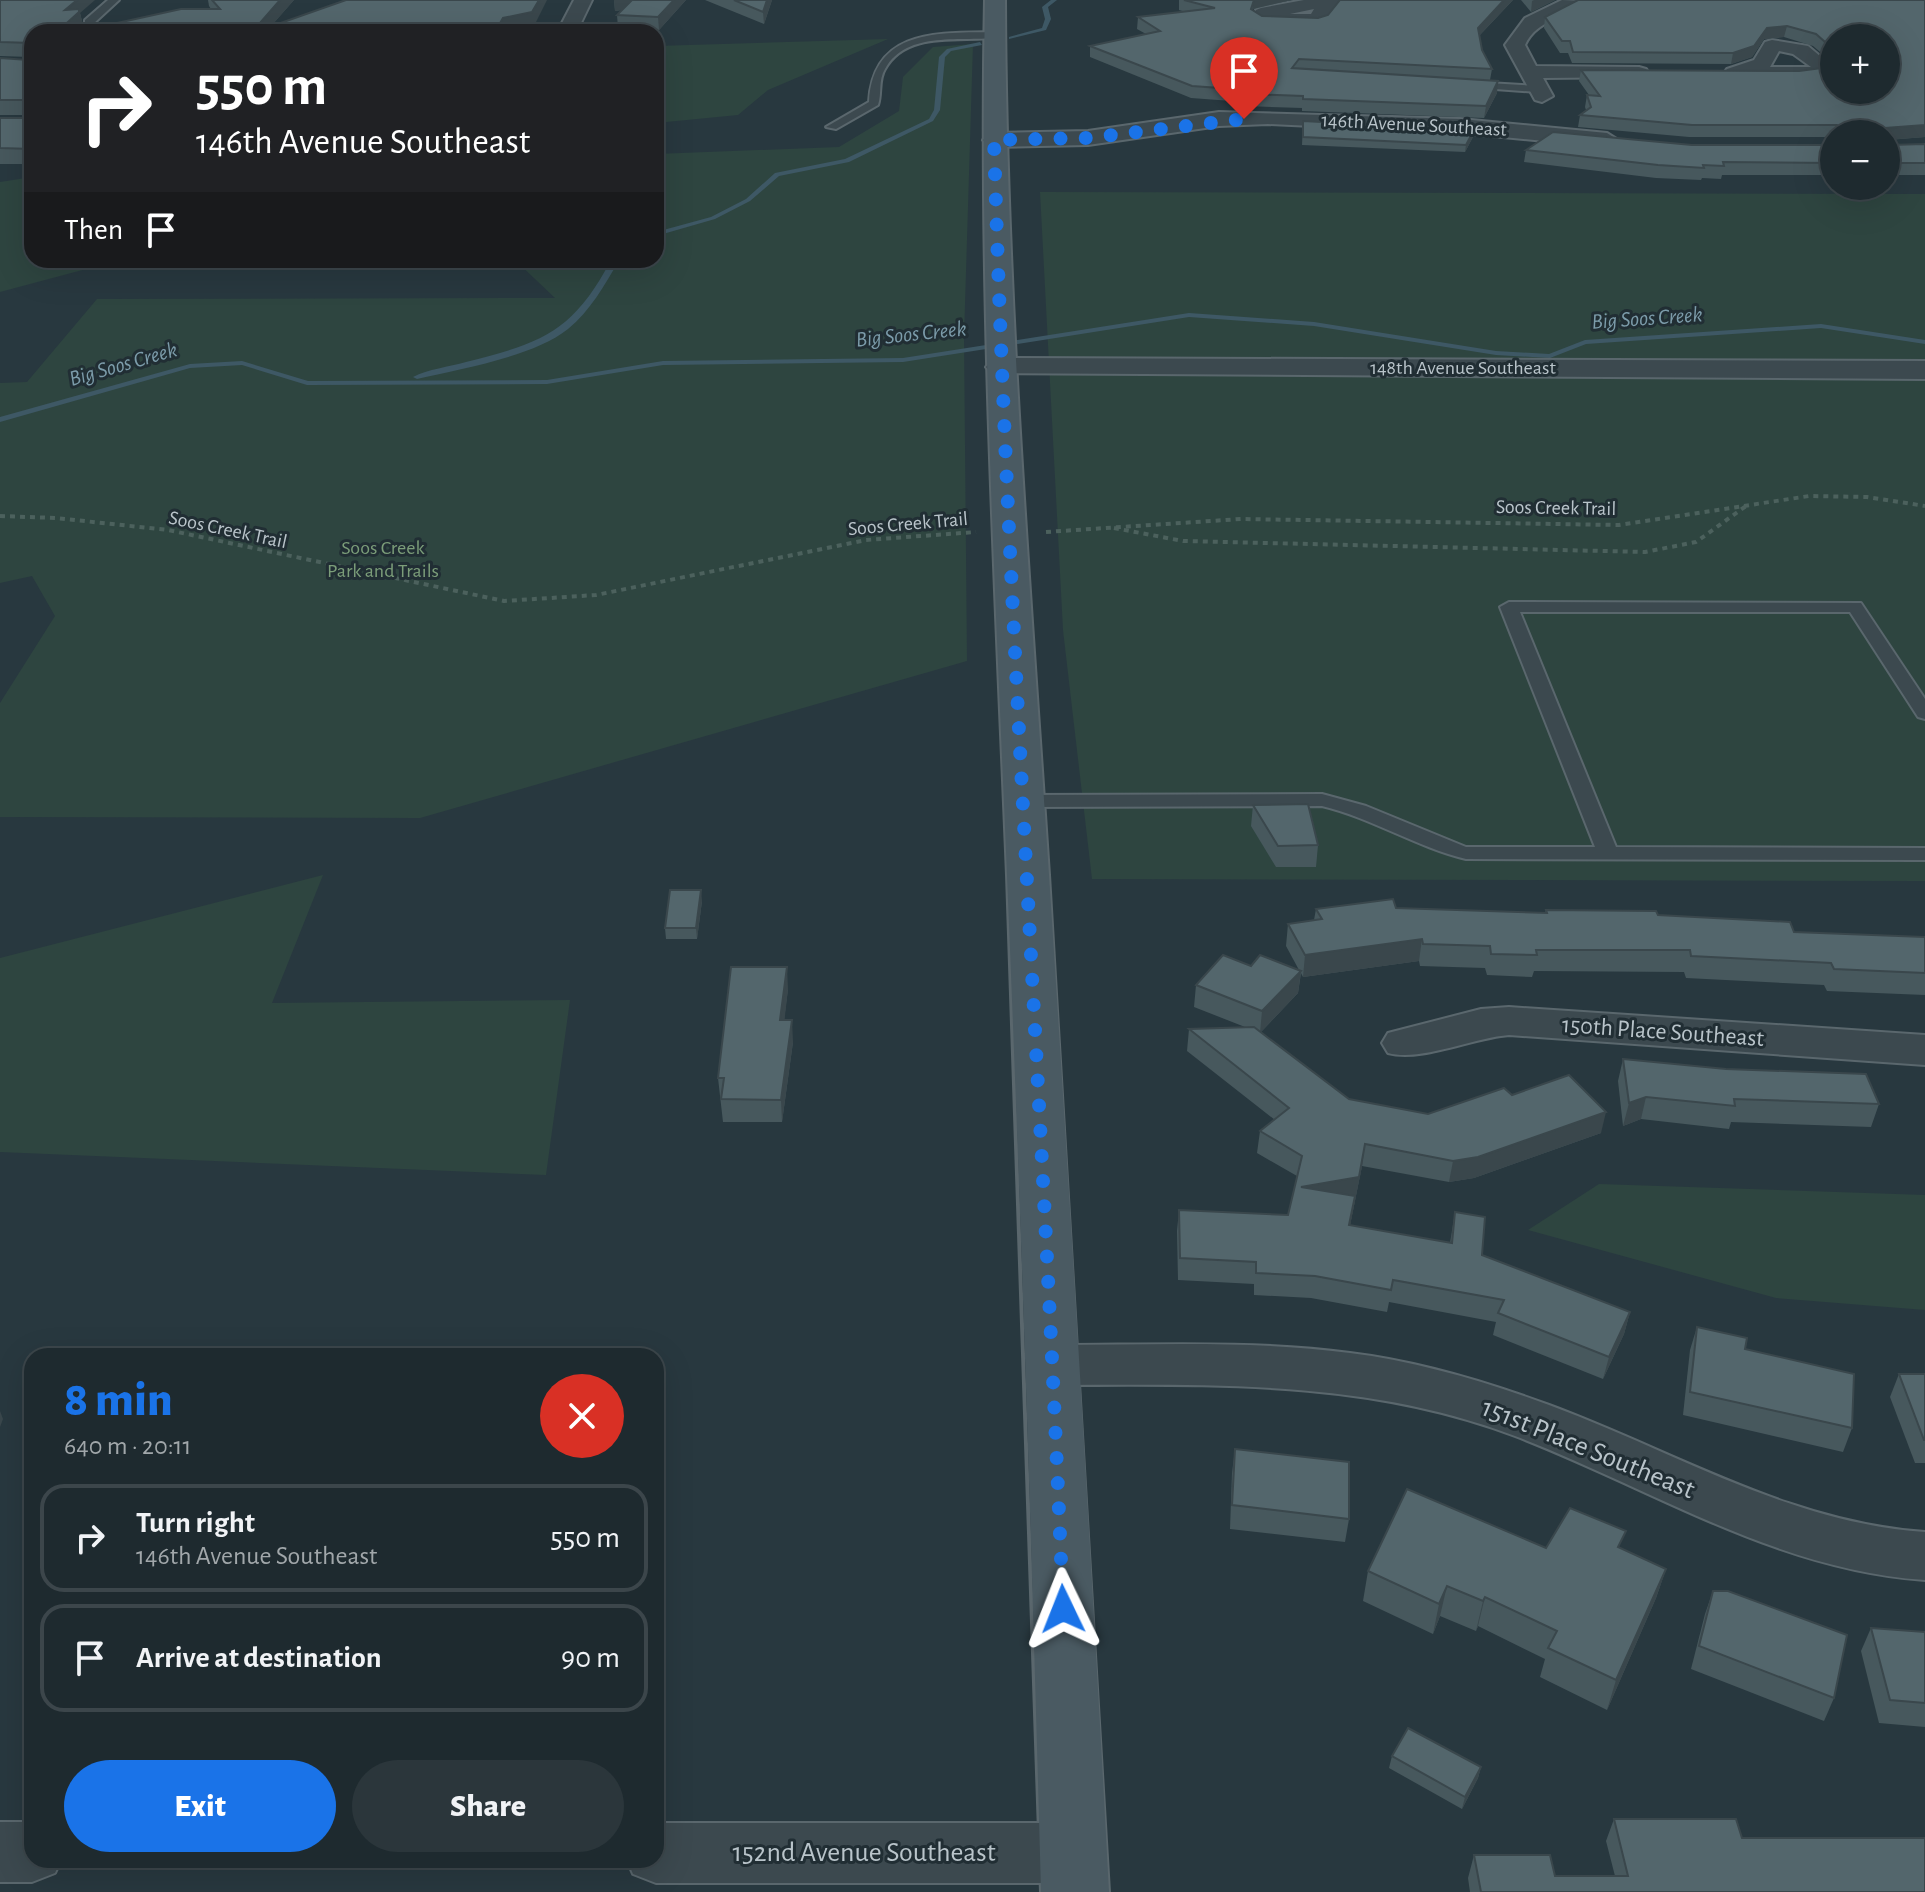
<!DOCTYPE html>
<html lang="en">
<head>
<meta charset="utf-8">
<style>
	body { margin:0; font-family:"Alegreya Sans",sans-serif; background:#2b363b; color:#f1f3f6; height:100vh; display:flex; flex-direction:column; font-size:30px; white-space:nowrap }
	* { box-sizing:border-box; margin:0 }
	p { font-size:26px; color:#a1a7aa }
	.icon { flex:none; width:44px; height:44px; fill:none; stroke:currentColor; stroke-width:2; stroke-linecap:round; stroke-linejoin:round }
	.map { position:relative; flex:1; overflow:hidden }
	.panel { position:absolute; left:24px; top:1348px; width:640px; height:520px; display:flex; flex-direction:column; background:#1e2a2f; border-radius:24px; box-shadow:0 8px 32px #0002,0 0 0 2px #3c464b }
	.panel>* { flex:none }
	.hud { position:absolute; left:24px; top:24px; width:640px; height:244px; border-radius:24px; box-shadow:0 8px 32px #0002,0 0 0 2px #3c464b; background:#202124; color:#fff; overflow:hidden }
	.fabs { position:absolute; left:1820px; top:24px; display:grid; gap:16px }
	.fabs a { display:grid; place-items:center; width:80px; height:80px; border-radius:50%; background:#1e2a2f; box-shadow:0 8px 32px #0002,0 0 0 2px #3c464b; font-size:40px }
	.pin { position:absolute; display:grid; place-items:center; width:68px; height:68px; color:#fff; margin:-82px -34px; border-radius:50% 50% 50% 0; rotate:-45deg; box-shadow:0 0 8px #0007 }
	.pin .icon { rotate:45deg }
	.me { position:absolute; width:88px; margin:-44px; rotate:358deg; stroke-linejoin:round; filter:drop-shadow(0 0 6px #0008) }
	.turn { display:flex; align-items:center; gap:28px; height:168px; padding:0 40px; font-size:36px }
	.turn .icon { width:104px; height:104px; stroke-width:2.5 }
	.turn b { display:block; font-size:56px; line-height:68px }
	.then { display:flex; align-items:center; height:76px; padding:0 40px; background:#0003; gap:16px; font-size:30px }
	.round { display:grid; place-items:center; flex:none; width:84px; height:84px; border-radius:42px; background:#2b363b }
	.summary { display:flex; align-items:center; justify-content:space-between; height:136px; padding:0 40px }
	h1 { font-size:48px; font-weight:800; line-height:60px; color:#1a73e8 }
	.primary-button { display:flex; gap:16px; margin-top:auto; padding:16px 40px }
	.primary-button a { flex:1; height:92px; border-radius:48px; background:#1a73e8; color:#fff; font-size:32px; font-weight:800; line-height:92px; text-align:center }
	.primary-button a+a { background:#2b363b; color:#f1f3f6 }
	ul { padding:0; list-style:none }
	li { display:flex; align-items:center; gap:24px; height:108px; margin:0 16px 12px; padding:0 24px; border:4px solid #3c464b; border-radius:24px }
	li div { flex:1 }
	li b { display:block; font-size:30px }
	li em { font-style:normal }
	.map>svg:first-child { display:block }
	.green { fill:#2e4540 }
	.lines { fill:none; stroke-linecap:round; stroke-linejoin:round }
	.stream { fill:#3e5865; fill-rule:evenodd }
	.service-casing { stroke:#5a676d; stroke-width:4 }
	.minor-casing { stroke:#5a676d; stroke-width:4 }
	.tertiary-casing { stroke:#5a676d; stroke-width:4 }
	.secondary-casing { stroke:#5a676d; stroke-width:4 }
	.path { stroke:#4c615d; stroke-width:4; stroke-dasharray:5 5; stroke-linecap:butt }
	.service { fill:#3c494f; fill-rule:evenodd }
	.minor { fill:#3c494f; fill-rule:evenodd }
	.tertiary { fill:#3c494f; fill-rule:evenodd }
	.secondary { fill:#4a5a62; fill-rule:evenodd }
	.wall { fill:#47585d; fill-rule:evenodd }
	.shaded-wall { fill:#3a474c }
	.building { fill:#53666c; stroke:#3a474c; stroke-width:2 }
	.route { stroke:#1a73e8; stroke-width:14; stroke-dasharray:0 25.2 }
	.labels { text-anchor:middle; dominant-baseline:central; stroke-width:6; stroke-linejoin:round; paint-order:stroke }
	.far-street-label { font-size:20px; fill:#b9c4ca; stroke:#212e34 }
	.far-park-label { font-size:20px; fill:#7b9d79; stroke:#212e34 }
	.far-water-label { font-size:22px; font-style:italic; fill:#7c9caa; stroke:#212e34 }
	.street-label { font-size:24px; fill:#b9c4ca; stroke:#212e34 }
	.near-street-label { font-size:28px; fill:#b9c4ca; stroke:#212e34 }
</style>
</head>
<body>
<div class="map">
<svg width="1925" height="1892" viewBox="0 0 1925 1892">
	<rect width="100%" height="100%" fill="#28383f"/>
	<g class="green">
		<polygon points="888,39 768,90 738,115 656,123 656,46"/>
		<polygon points="973,44 964,337 967,661 420,818 0,817 0,703 55,616 32,576 0,583 0,383 27,382 97,299 555,298 515,260 656,260 656,154 839,147 899,111 903,77 933,47"/>
		<polygon points="32,177 32,260 120,260 0,292 0,182"/>
		<polygon points="1040,192 1925,194 1925,881 1092,879 1063,630"/>
		<polygon points="323,875 272,1003 570,1000 546,1175 0,1152 0,958"/>
		<polygon points="1599,1184 1925,1195 1925,1310 1776,1298 1528,1230"/>
	</g>
	<g class="lines">
		<g class="stream">
			<polygon points="1051,0 1057,0 1048,7 1051,19 1046,30 1009,39 1009,37 1042,28 1045,19 1042,7"/>
			<polygon points="980,42 982,45 951,51 945,57 940,110 933,121 849,162 779,176 750,201 715,219 656,236 656,232 711,217 746,199 775,173 845,159 929,119 934,110 939,57 947,49"/>
			<path d="M611,260H619C605,285 590,311 568,329C533,357 460,369 417,379L413,377C428,369 449,367 466,362C542,343 573,332 611,260Z"/>
			<polygon points="1189,313 1314,322 1496,351 1549,354 1585,340 1821,324 1925,340 1925,344 1821,328 1586,344 1550,358 1496,355 1314,326 1189,317 903,362 663,365 547,384 307,385 242,365 190,368 0,422 0,417 190,364 242,361 308,381 547,380 663,361 903,358"/>
		</g>
		<g class="service-casing">
			<g id="service">
				<polygon points="108,0 119,0 93,24 85,24 85,20"/>
				<path d="M996,32L1000,37C963,43 907,29 885,69C878,80 882,94 878,105L836,129L826,127L869,102C873,28 939,33 996,32Z"/>
				<polygon points="1471,82 1538,86 1543,89 1538,92 1467,87"/>
				<path d="M1509,602L1861,603L1925,699V719L1918,717L1850,612H1520L1616,847L1925,848V860L1466,859C1416,847 1372,818 1322,806L1024,807L1014,801L1024,795L1322,794L1366,806L1466,847H1595L1500,607Z"/>
			</g>
		</g>
		<g class="minor-casing">
			<g id="minor">
				<polygon points="574,0 592,0 578,29 571,31 561,25"/>
				<path d="M1304,0H1345L1336,6L1324,24L1317,26L1263,25L1253,19L1256,10L1261,8ZM1314,9L1311,14H1290Z"/>
				<path d="M1562,0L1584,1C1567,20 1537,18 1525,45L1536,66L1639,67L1646,69L1649,73L1646,77L1543,78L1553,96L1542,102L1535,100L1505,45L1525,18Z"/>
				<path d="M1772,40L1808,46L1833,67L1815,79H1769L1762,77L1760,71L1734,79L1727,77L1724,73L1727,69L1754,60L1765,42ZM1779,51L1793,54L1811,67H1770Z"/>
				<polygon points="1219,112 1461,119 1607,133 1618,140 1607,147 1461,133 1268,124 1219,126 1088,145 994,147 983,140 994,133 1088,131"/>
				<path d="M1509,1007L1925,1035V1065L1509,1035C1472,1038 1421,1062 1388,1053L1382,1043L1388,1033L1481,1009Z"/>
				<path d="M1054,1345C1152,1345 1252,1340 1350,1353C1416,1361 1487,1382 1549,1405C1674,1451 1789,1523 1925,1532V1580C1776,1570 1651,1488 1515,1436C1366,1379 1211,1385 1054,1385L1036,1379L1028,1365L1036,1351Z"/>
				<polygon points="0,1822 32,1822 32,1860 61,1860 55,1873 32,1882 0,1882"/>
				<polygon points="656,1823 1073,1823 1096,1832 1105,1853 1096,1874 1073,1883 656,1883 633,1874 627,1860 656,1860"/>
			</g>
		</g>
		<g class="tertiary-casing">
			<polygon id="tertiary" points="1001,358 1925,361 1925,379 991,373 986,367 991,361"/>
		</g>
		<g class="secondary-casing">
			<path id="secondary" d="M985,0H1005C1006,292 1030,583 1049,875C1071,1214 1091,1553 1109,1892H1041C1032,1553 1021,1214 1007,875C995,583 979,292 985,0Z"/>
		</g>
		<g class="path">
			<polyline points="0,516 56,518 168,530 504,601 596,595 866,540 976,532"/>
			<polyline points="1114,528 1183,541 1645,552 1696,542 1746,506"/>
			<polyline points="1046,532 1241,519 1619,525 1809,496 1867,497 1925,506"/>
		</g>
		<use href="#service" class="service"/>
		<use href="#minor" class="minor"/>
		<use href="#tertiary" class="tertiary"/>
		<use href="#secondary" class="secondary"/>
	</g>
	<g class="wall">
		<polygon points="0,0 80,13 83,25 32,32 32,164 0,164 0,118 30,118 30,115 0,115 0,58 28,60 29,57 0,56"/>
		<polygon points="208,0 294,0 271,26 534,26 504,31 76,32 211,9 209,6"/>
		<polygon points="614,0 686,0 659,30 618,28 617,15 622,10 615,11"/>
		<polygon points="705,0 772,0 764,24"/>
		<polygon points="1179,0 1291,0 1253,9 1253,10 1262,16 1318,18 1328,15 1340,0 1513,0 1479,36 1482,50 1492,69 1490,80 1497,93 1484,118 1302,111 1302,108 1245,106 1245,102 1191,98 1090,57 1090,46 1146,34 1137,29 1138,17 1186,12 1179,10"/>
		<polygon points="1521,0 1555,0 1531,12"/>
		<path d="M1925,0V137L1888,140L1889,145L1925,144V175H1886V134H1834V137H1689L1578,127L1580,115L1586,110L1585,107L1587,95H1589L1579,81L1581,70L1799,71L1829,67L1832,62L1813,46L1784,37L1764,39L1752,57L1731,64L1572,63L1568,53H1560L1544,28L1545,17ZM1834,38L1886,90H1834Z"/>
		<polygon points="1303,121 1473,137 1465,152 1302,145"/>
		<polygon points="1692,145 1834,145 1834,175 1722,175 1721,179 1702,178 1701,180 1656,178 1524,162 1526,150"/>
		<polygon points="1253,805 1318,845 1316,867 1276,867 1251,826"/>
		<polygon points="702,901 697,939 666,939 665,928"/>
		<polygon points="1396,908 1545,913 1546,910 1658,915 1794,932 1925,937 1925,995 1827,991 1824,985 1686,978 1684,972 1534,971 1532,977 1487,975 1485,968 1420,966 1419,961 1303,977 1301,973 1298,993 1261,1032 1349,1099 1428,1114 1512,1095 1601,1133 1474,1178 1449,1182 1362,1166 1350,1225 1450,1243 1455,1212 1482,1255 1630,1312 1624,1334 1603,1379 1493,1335 1496,1322 1389,1302 1387,1312 1311,1298 1254,1295 1254,1284 1178,1280 1177,1231 1179,1210 1288,1215 1297,1176 1257,1153 1260,1131 1275,1120 1187,1051 1189,1029 1245,1027 1194,1007 1196,985 1251,966 1299,970 1286,946 1288,924 1314,920 1316,909"/>
		<polygon points="788,989 784,1020 793,1042 782,1122 723,1122 718,1078"/>
		<polygon points="1623,1059 1879,1104 1871,1127 1731,1122 1729,1129 1641,1119 1623,1126 1618,1081"/>
		<polygon points="1697,1327 1745,1349 1852,1428 1843,1452 1683,1415 1690,1350"/>
		<polygon points="1899,1374 1925,1374 1925,1463 1915,1463 1890,1397"/>
		<polygon points="1235,1449 1349,1519 1345,1542 1230,1529 1232,1473"/>
		<polygon points="1546,1548 1621,1548 1666,1569 1656,1598 1607,1710 1540,1677 1545,1659 1478,1626 1476,1631 1440,1616 1433,1634 1363,1601 1368,1571"/>
		<polygon points="1713,1591 1834,1698 1824,1721 1691,1669 1705,1614"/>
		<polygon points="1871,1628 1925,1632 1925,1727 1879,1723 1861,1651"/>
		<polygon points="1392,1756 1481,1767 1478,1778 1462,1809 1389,1768"/>
		<polygon points="1614,1819 1742,1838 1925,1892 1470,1892 1468,1878 1474,1855 1555,1876 1615,1876 1606,1841"/>
	</g>
	<g class="shaded-wall">
		<polygon points="77,0 95,0 80,13 83,25 75,32 57,32 65,10"/>
		<polygon points="280,0 294,0 266,32 252,32"/>
		<polygon points="539,0 547,0 534,26 504,32 495,32 503,18"/>
		<polygon points="614,0 637,0 638,7 615,11"/>
		<polygon points="674,0 686,0 659,30 658,17"/>
		<polygon points="767,0 772,0 764,24 763,12"/>
		<polygon points="1254,0 1291,0 1253,9 1250,20"/>
		<polygon points="1504,0 1513,0 1476,39 1478,28"/>
		<polygon points="1534,0 1555,0 1531,12 1532,1"/>
		<polygon points="1787,26 1784,37 1764,39 1752,57 1731,64 1733,53 1767,28"/>
		<polygon points="1498,81 1497,93 1484,118 1486,106"/>
		<polygon points="1925,125 1925,137 1886,140 1886,128"/>
		<polygon points="1474,130 1473,137 1465,152 1466,145"/>
		<polygon points="701,890 702,901 697,939 696,928"/>
		<polygon points="1422,939 1419,961 1303,977 1305,955"/>
		<polygon points="787,967 788,989 782,1042 780,1020"/>
		<polygon points="1301,971 1298,993 1260,1033 1262,1011"/>
		<polygon points="792,1020 793,1042 782,1122 781,1100"/>
		<polygon points="1646,1097 1641,1119 1623,1126 1629,1103"/>
		<polygon points="1606,1112 1601,1133 1474,1178 1449,1182 1453,1161"/>
		<polygon points="1365,1144 1362,1166 1346,1246 1301,1187"/>
		<polygon points="1630,1312 1624,1334 1603,1379 1609,1357"/>
		<polygon points="0,1411 3,1419 0,1427"/>
		<polygon points="1666,1569 1656,1598 1607,1710 1616,1680"/>
		<polygon points="1447,1586 1440,1616 1433,1634 1439,1604"/>
		<polygon points="1485,1597 1478,1626 1476,1631 1483,1601"/>
		<polygon points="1481,1767 1478,1778 1462,1809 1465,1797"/>
	</g>
	<g class="building">
		<polygon points="0,0 77,0 65,10 79,9 79,12 57,32 32,32 32,149 0,148 0,118 30,118 30,100 0,100 0,58 28,60 31,43 0,42"/>
		<polygon points="212,0 280,0 252,32 76,32 181,9 220,9"/>
		<polygon points="346,0 539,0 532,12 503,18 495,32 255,32"/>
		<polygon points="632,0 674,0 658,17 617,15"/>
		<polygon points="734,0 767,0 763,12"/>
		<polygon points="1184,0 1254,0 1251,9 1262,16 1318,18 1328,15 1340,0 1504,0 1478,28 1482,50 1492,69 1299,59 1292,68 1498,81 1486,106 1303,99 1303,96 1246,94 1247,90 1192,86 1090,46 1160,31 1138,17 1215,8"/>
		<polygon points="1578,0 1925,0 1925,125 1886,128 1889,145 1925,144 1925,163 1886,163 1886,134 1839,134 1840,128 1837,125 1692,125 1580,115 1591,107 1587,95 1600,96 1581,70 1799,71 1829,67 1834,60 1834,90 1886,90 1886,38 1834,38 1834,50 1816,34 1787,26 1767,28 1754,46 1733,53 1573,52 1570,41 1562,41 1545,17"/>
		<polygon points="1303,121 1474,130 1466,145 1303,137"/>
		<polygon points="1553,132 1692,145 1834,145 1834,163 1723,162 1724,166 1703,165 1704,168 1658,165 1526,150"/>
		<polygon points="1308,804 1318,845 1278,846 1253,805"/>
		<polygon points="670,890 701,890 696,928 665,928"/>
		<polygon points="1393,899 1396,908 1547,913 1546,910 1656,911 1658,915 1790,922 1794,932 1925,937 1925,973 1834,969 1831,963 1691,956 1690,950 1536,950 1537,955 1491,954 1490,946 1423,944 1422,939 1305,955 1288,924 1322,919 1316,909"/>
		<polygon points="1223,955 1251,966 1260,955 1301,971 1262,1011 1196,985"/>
		<polygon points="731,967 787,967 780,1020 792,1020 781,1100 721,1099 724,1078 718,1078"/>
		<polygon points="1254,1027 1349,1099 1428,1114 1504,1088 1512,1095 1569,1075 1606,1112 1478,1157 1453,1161 1365,1144 1359,1177 1301,1187 1355,1196 1349,1225 1452,1243 1455,1212 1485,1217 1482,1255 1630,1312 1609,1357 1498,1313 1504,1300 1393,1280 1391,1290 1315,1276 1256,1273 1256,1262 1180,1258 1179,1210 1288,1215 1302,1156 1260,1131 1289,1108 1189,1029"/>
		<polygon points="1623,1059 1726,1069 1866,1074 1879,1104 1734,1099 1735,1106 1646,1097 1629,1103"/>
		<polygon points="1697,1327 1747,1338 1745,1349 1854,1374 1852,1428 1690,1392"/>
		<polygon points="110,1353 205,1353 204,1356 109,1356"/>
		<polygon points="1899,1374 1925,1374 1925,1440 1924,1440"/>
		<polygon points="1235,1449 1349,1462 1349,1519 1232,1505"/>
		<polygon points="1407,1489 1546,1548 1570,1508 1626,1531 1618,1547 1666,1569 1616,1680 1548,1648 1557,1631 1485,1597 1483,1601 1447,1586 1439,1604 1368,1571"/>
		<polygon points="1713,1591 1728,1591 1847,1635 1834,1698 1699,1646"/>
		<polygon points="1871,1628 1925,1632 1925,1703 1890,1700"/>
		<polygon points="1408,1728 1481,1767 1465,1797 1392,1756"/>
		<polygon points="1614,1819 1736,1819 1742,1838 1925,1838 1925,1892 1481,1892 1474,1855 1550,1855 1555,1876 1628,1876"/>
	</g>
	<g class="lines">
		<path class="route" d="M1063,1609C1044,1119 1008,630 994,140L1088,138L1244,119"/>
	</g>
	<g class="labels">
		<g class="far-street-label">
			<text transform="translate(1414 125) rotate(3)">146th Avenue Southeast</text>
			<text x="1463" y="368">148th Avenue Southeast</text>
			<text transform="translate(1556 508) rotate(1)">Soos Creek Trail</text>
			<text transform="translate(908 524) rotate(-5)">Soos Creek Trail</text>
			<text transform="translate(228 530) rotate(12)">Soos Creek Trail</text>
		</g>
		<g class="far-park-label">
			<text x="383" y="548">Soos Creek<tspan x="383" dy="23">Park and Trails</tspan></text>
		</g>
		<g class="far-water-label">
			<text transform="translate(1647 318) rotate(-4)">Big Soos Creek</text>
			<text transform="translate(911 334) rotate(-6)">Big Soos Creek</text>
			<text transform="translate(123 364) rotate(-16)">Big Soos Creek</text>
		</g>
		<g class="street-label">
			<text transform="translate(1663 1032) rotate(4)">150th Place Southeast</text>
		</g>
		<g class="near-street-label">
			<text transform="translate(1588 1449) rotate(22)">151st Place Southeast</text>
			<text x="864" y="1853">152nd Avenue Southeast</text>
		</g>
	</g>
</svg>
<div class="fabs">
<a>+</a>
<a>−</a>
</div>
<div class="pin" style="left:1244px;top:119px;background:#d93025"><svg class="icon" aria-label="arrive" viewBox="0 0 24 24"><path d="M6 21V4h12l-3 4 3 4H6"/></svg></div>
<svg class="me" style="left:1063px;top:1609px" viewBox="-20 -20 40 40"><path d="M0-17L14 15 0 8-14 15z" fill="#1a73e8" stroke="#fff" stroke-width="4"/></svg>
<div class="hud">
<div class="turn"><svg class="icon" aria-label="right" viewBox="0 0 24 24"><path d="M7 20v-9h11M14 6l5 5-5 5"/></svg><div><b>550 m</b>146th Avenue Southeast</div></div>
<div class="then">Then<svg class="icon" aria-label="arrive" viewBox="0 0 24 24"><path d="M6 21V4h12l-3 4 3 4H6"/></svg></div>
</div>
<section class="panel">
<div class="summary"><div><h1>8 min</h1><p>640 m · 20:11</p></div><a class="round" style="background:#d93025;color:#fff"><svg class="icon" aria-label="close" viewBox="0 0 24 24"><path d="M6 6l12 12M18 6L6 18"/></svg></a></div>
<ul>
<li><svg class="icon" aria-label="right" viewBox="0 0 24 24"><path d="M7 20v-9h11M14 6l5 5-5 5"/></svg><div><b>Turn right</b><p>146th Avenue Southeast</p></div><em>550 m</em></li>
<li><svg class="icon" aria-label="arrive" viewBox="0 0 24 24"><path d="M6 21V4h12l-3 4 3 4H6"/></svg><div><b>Arrive at destination</b></div><em>90 m</em></li>
</ul>
<div class="primary-button"><a>Exit</a><a>Share</a></div>
</section>
</div>
</body>
</html>
